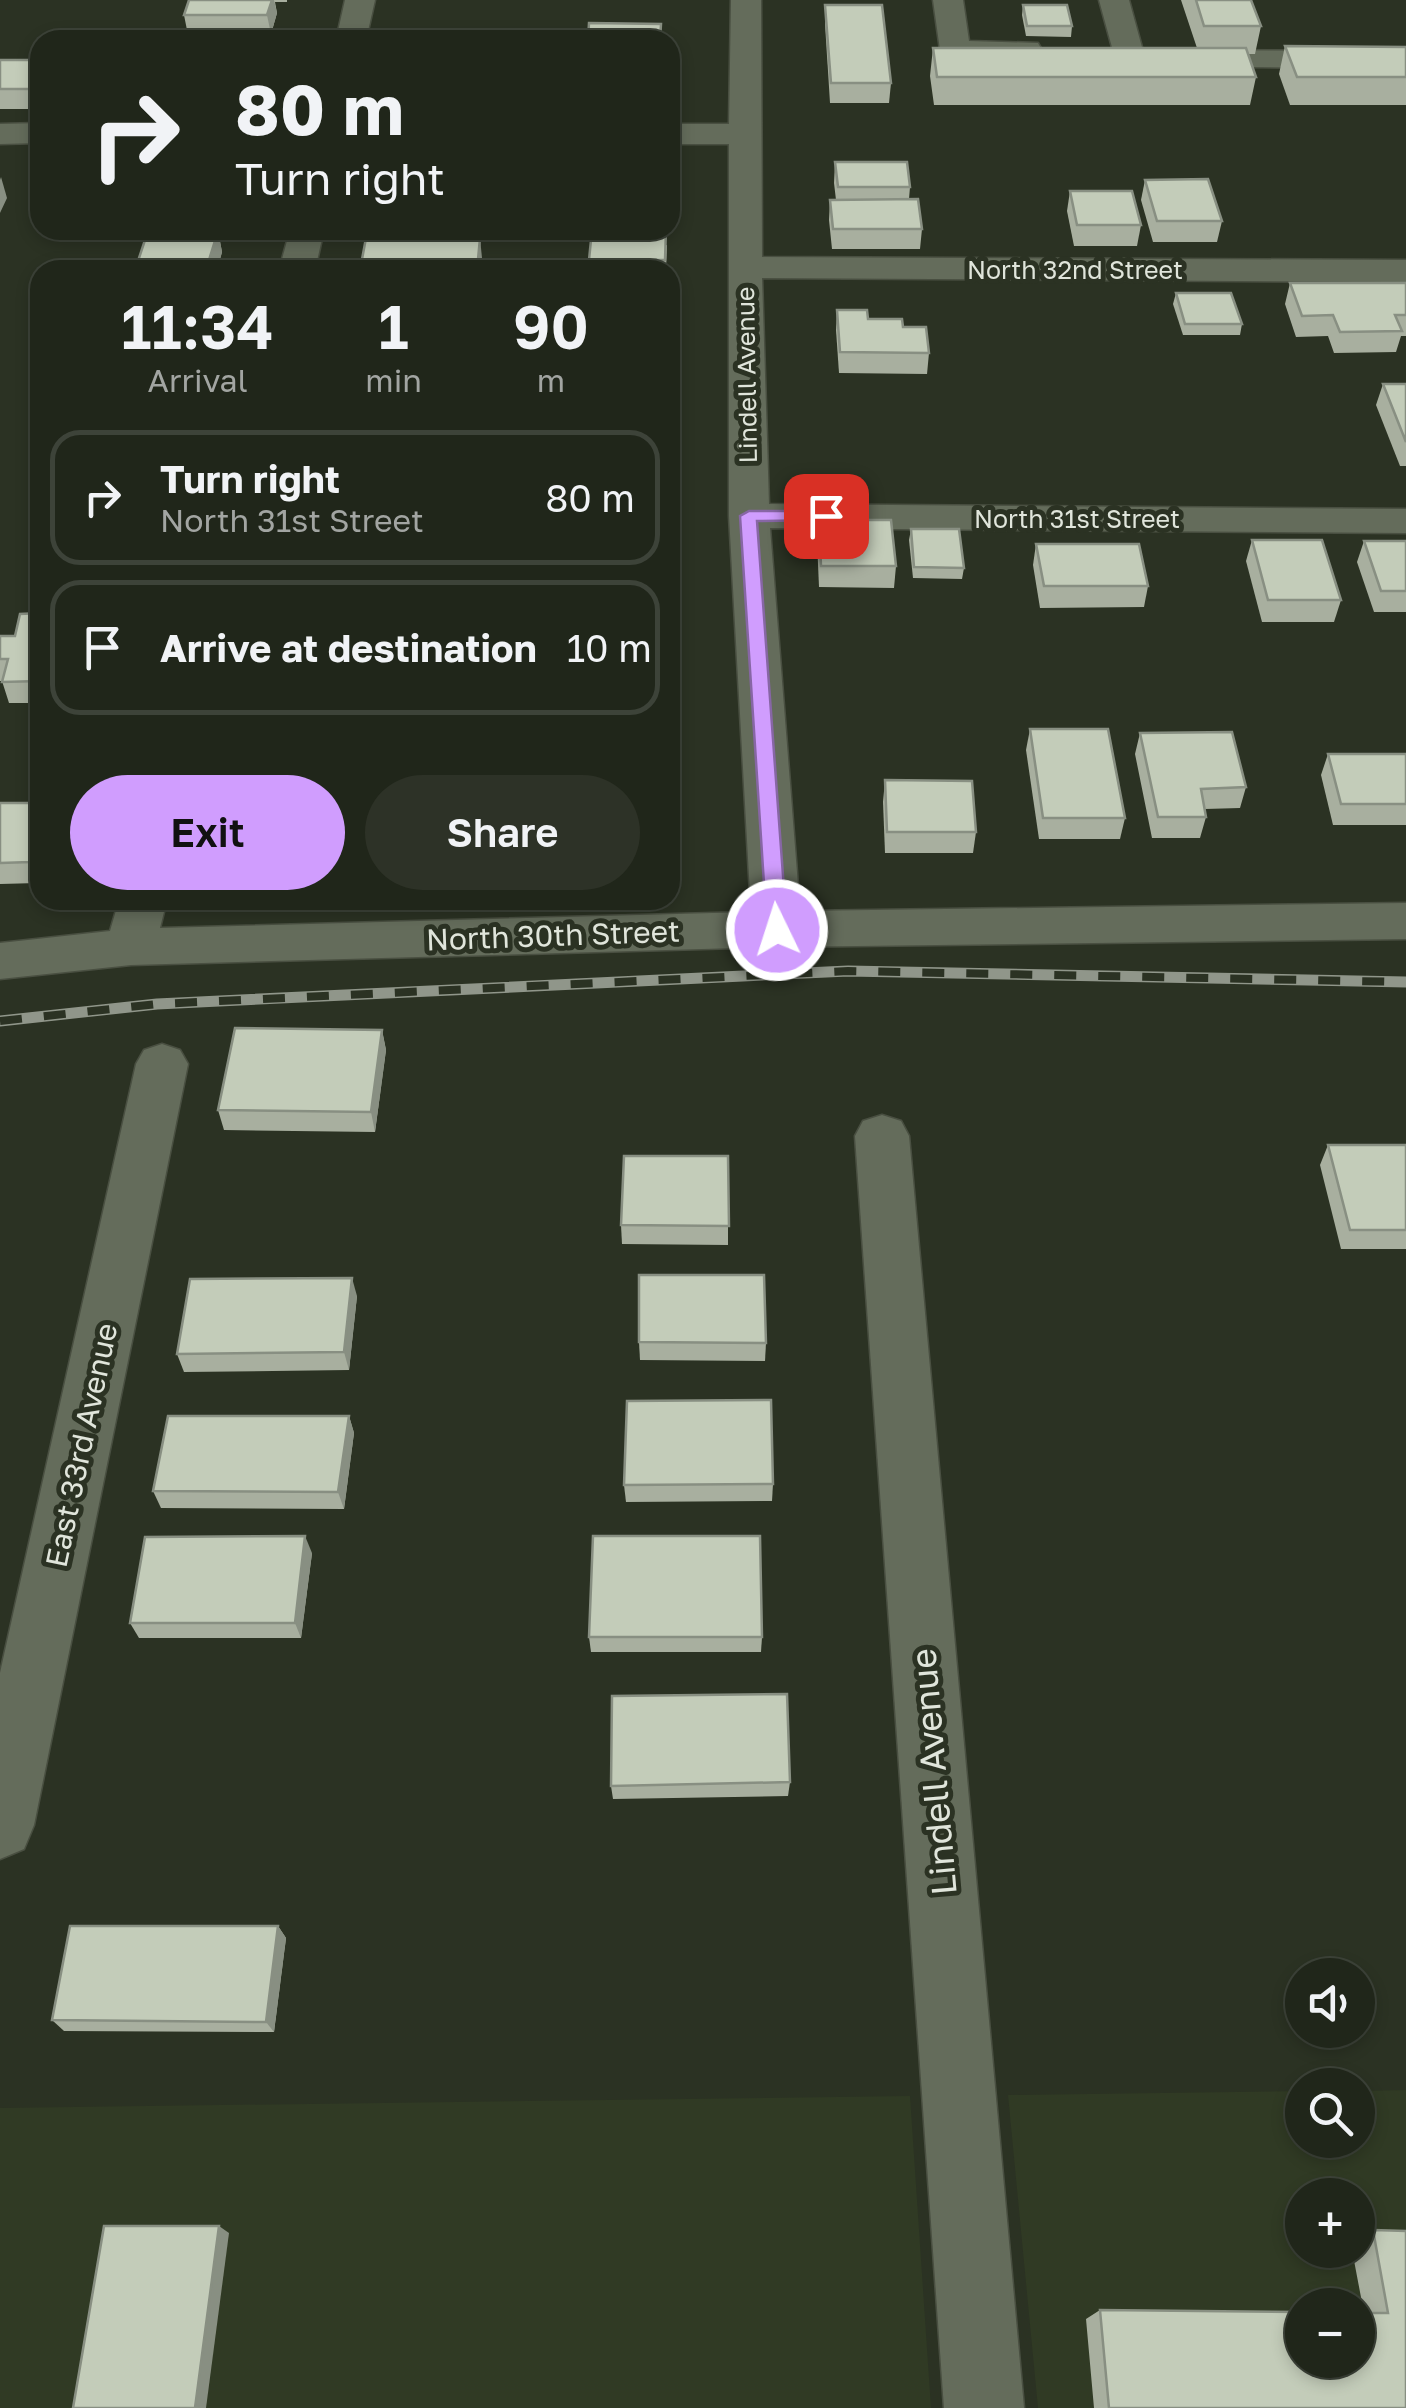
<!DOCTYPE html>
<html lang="en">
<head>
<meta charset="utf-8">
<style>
	body { margin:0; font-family:"Golos Text",sans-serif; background:#2d3227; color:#f1f3f6; height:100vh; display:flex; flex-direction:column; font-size:38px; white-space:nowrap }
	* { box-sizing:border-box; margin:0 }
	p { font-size:32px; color:#a2a5a2 }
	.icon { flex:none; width:55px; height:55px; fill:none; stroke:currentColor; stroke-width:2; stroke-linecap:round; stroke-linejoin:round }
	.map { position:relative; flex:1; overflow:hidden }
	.details { position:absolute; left:30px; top:260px; width:650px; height:650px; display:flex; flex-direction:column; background:#20261a; border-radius:30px; box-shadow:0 5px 15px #0003,0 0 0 2px #3d4339 }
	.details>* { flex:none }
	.hud { position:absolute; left:30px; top:30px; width:650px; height:210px; border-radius:30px; box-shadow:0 5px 15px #0003,0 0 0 2px #3d4339; background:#20261a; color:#f1f3f6; overflow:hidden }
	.buttons { position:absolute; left:1285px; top:1958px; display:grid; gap:20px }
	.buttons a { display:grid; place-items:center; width:90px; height:90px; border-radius:50%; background:#20261a; box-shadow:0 5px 15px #0003,0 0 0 2px #3d4339; font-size:50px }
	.pin { position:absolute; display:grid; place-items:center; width:85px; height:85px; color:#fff; margin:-42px; border-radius:20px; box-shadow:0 5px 15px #0006 }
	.me { position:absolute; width:110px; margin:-55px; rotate:356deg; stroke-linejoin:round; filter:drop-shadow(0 0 8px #0008) }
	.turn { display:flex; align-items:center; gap:35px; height:210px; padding:0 40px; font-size:45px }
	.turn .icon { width:130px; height:130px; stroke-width:2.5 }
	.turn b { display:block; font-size:70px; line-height:85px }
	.eta { display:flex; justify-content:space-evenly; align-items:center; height:170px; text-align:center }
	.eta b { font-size:60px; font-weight:600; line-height:70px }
	.cta { display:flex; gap:20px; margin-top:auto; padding:20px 40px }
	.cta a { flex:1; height:115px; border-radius:60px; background:#d09dfe; color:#111; font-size:40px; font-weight:600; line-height:115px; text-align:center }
	.cta a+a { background:#2d3227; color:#f1f3f6 }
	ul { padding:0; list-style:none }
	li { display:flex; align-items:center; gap:30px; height:135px; margin:0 20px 15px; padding:0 20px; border:5px solid #3d4339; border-radius:30px }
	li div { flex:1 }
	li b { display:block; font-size:38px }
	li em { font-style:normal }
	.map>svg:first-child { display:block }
	.built { fill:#303a24; fill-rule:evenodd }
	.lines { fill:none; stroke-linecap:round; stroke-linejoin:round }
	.minor-casing { stroke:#494f41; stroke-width:3 }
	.minor { fill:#646c5b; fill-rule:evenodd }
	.rail-casing { stroke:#90968a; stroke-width:11 }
	.rail { stroke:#2b3223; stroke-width:8; stroke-dasharray:22; stroke-linecap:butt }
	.wall { fill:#a8af9f }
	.shaded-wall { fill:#888f82 }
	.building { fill:#c3ccb9; stroke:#888f82; stroke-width:2.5 }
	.route { fill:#d09dfe; stroke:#8766a5; stroke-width:2.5 }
	.labels { text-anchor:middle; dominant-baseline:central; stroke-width:10; stroke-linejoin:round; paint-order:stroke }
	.far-street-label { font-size:25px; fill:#e0e5db; stroke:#2b3223 }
	.street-label { font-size:30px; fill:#e0e5db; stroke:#2b3223 }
	.near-street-label { font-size:35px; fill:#e0e5db; stroke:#2b3223 }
</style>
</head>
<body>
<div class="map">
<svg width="1406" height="2408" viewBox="0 0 1406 2408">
	<rect width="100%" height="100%" fill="#2b3223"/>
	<g class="built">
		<path d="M1406,2090V2408H1038L1008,2095L1302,2091V2140H1358V2091ZM1302,2195H1358V2250H1302ZM1302,2305H1358V2360H1302Z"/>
		<polygon points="910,2096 931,2408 0,2408 0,2108"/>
	</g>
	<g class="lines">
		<g class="minor-casing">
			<g id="minor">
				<polygon points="345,0 375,0 366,40 336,40"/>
				<polygon points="731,0 761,0 762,257 1406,260 1406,282 762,278 769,504 1406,509 1406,533 770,528 800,911 1406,903 1406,939 777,947 131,965 0,979 0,943 110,931 119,900 167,900 160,928 751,912 729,516 729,144 670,144 670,124 729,124"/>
				<polygon points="933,0 963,0 969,41 1038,43 1042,50 1038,57 1027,59 944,57 940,50"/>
				<polygon points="1099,0 1129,0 1143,51 1139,58 1117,58 1113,51"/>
				<polygon points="1177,50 1406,51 1406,69 1166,66 1162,59 1166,52"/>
				<polygon points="40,123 40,143 0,144 0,124"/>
				<polygon points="290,230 324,230 315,270 279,270"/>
				<polygon points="162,1044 180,1050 188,1064 34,1825 24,1849 0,1859 0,1673 136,1064 144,1050"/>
				<polygon points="882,1115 901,1121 909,1136 1024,2408 944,2408 855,1136 863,1121"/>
			</g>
		</g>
		<use href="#minor" class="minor"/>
		<g class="rail-casing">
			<polyline id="rail" points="0,1021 157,1004 848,971 1406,982"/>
		</g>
		<use href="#rail" class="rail"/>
	</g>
	<g class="wall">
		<polygon points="189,0 287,0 287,2 275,2 277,13 271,34 188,35 184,15"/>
		<polygon points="1181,0 1251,0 1261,26 1255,54 1248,54 1256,77 1250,105 934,105 930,76 933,48 1197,48"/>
		<polygon points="825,5 891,83 889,103 830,103 825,24"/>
		<polygon points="1023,5 1072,26 1071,37 1026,36 1022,15"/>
		<polygon points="1285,46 1406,47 1406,105 1290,105 1279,74"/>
		<rect x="0" y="60" width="40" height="49"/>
		<rect x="670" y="146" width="6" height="44"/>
		<polygon points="835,162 910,187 909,199 922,229 920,249 832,249 829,220 830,200 836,200 834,183"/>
		<polygon points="1145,180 1222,221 1217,242 1153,242 1141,200"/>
		<polygon points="1070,191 1141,225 1137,246 1074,246 1067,211"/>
		<polygon points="218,231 222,252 217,270 141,270 138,261"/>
		<polygon points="667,245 666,270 590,270 589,260"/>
		<polygon points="1290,283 1406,283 1406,336 1401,336 1396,352 1334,353 1328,336 1296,337 1285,304"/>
		<polygon points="1176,293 1242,324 1240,335 1183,335 1173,304"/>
		<polygon points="837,310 903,327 929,353 927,374 839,373 836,330"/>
		<polygon points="1383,384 1406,384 1406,466 1400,466 1376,405"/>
		<polygon points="670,431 674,431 675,500 670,500"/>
		<polygon points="40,461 40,493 35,476"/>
		<polygon points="819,520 896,566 894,588 819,587 817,541"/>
		<polygon points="911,529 964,568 962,579 913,578 909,540"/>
		<polygon points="1252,540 1341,600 1334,622 1262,622 1246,561"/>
		<polygon points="1364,541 1406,541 1406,612 1374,612 1357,562"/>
		<polygon points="1036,544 1148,586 1144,607 1040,608 1033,565"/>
		<polygon points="40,613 40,703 9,703 2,681 0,681 0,636 15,636"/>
		<polygon points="1030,729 1125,818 1120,839 1039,839 1026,750"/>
		<polygon points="1140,733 1246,787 1240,808 1205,809 1206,817 1200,838 1152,838 1135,754"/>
		<rect x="670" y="751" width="4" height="108"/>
		<polygon points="1328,754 1406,754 1406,825 1333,825 1321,775"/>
		<polygon points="885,780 976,832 973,853 885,853 883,802"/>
		<polygon points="0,803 40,803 38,883 0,884"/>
		<polygon points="382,1030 386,1050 375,1132 224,1130 218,1110"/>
		<polygon points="1328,1145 1406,1145 1406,1249 1341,1249 1320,1165"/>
		<polygon points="728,1156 728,1245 622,1244 621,1225"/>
		<polygon points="357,1296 349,1370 184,1372 177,1354"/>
		<polygon points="639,1342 766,1343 765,1361 640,1360"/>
		<polygon points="349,1416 354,1433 344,1509 161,1508 153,1491"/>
		<polygon points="773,1484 772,1501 626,1502 624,1485"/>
		<polygon points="312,1553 301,1638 139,1638 130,1623"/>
		<polygon points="589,1637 762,1637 761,1652 591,1652"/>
		<polygon points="790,1782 788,1796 613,1799 611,1786"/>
		<polygon points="278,1926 286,1938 274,2032 64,2031 52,2020"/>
		<polygon points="1373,2230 1406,2408 1094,2408 1086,2319 1100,2310 1364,2313 1352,2250 1358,2250 1358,2238"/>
	</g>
	<g class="shaded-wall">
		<polygon points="272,0 274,0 277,13 271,34 267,15"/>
		<polygon points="1,177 7,198 0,213 0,180"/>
		<polygon points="218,231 222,252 217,270 211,270 209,260"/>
		<polygon points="480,238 482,258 481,270 477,270"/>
		<polygon points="40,827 40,877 38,883 30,862"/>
		<polygon points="382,1030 386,1050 375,1132 371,1112"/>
		<polygon points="352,1278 357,1296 349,1370 344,1352"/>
		<polygon points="349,1416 354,1433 344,1509 338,1492"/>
		<polygon points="305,1536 312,1553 301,1638 295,1623"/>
		<polygon points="278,1926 286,1938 274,2032 266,2022"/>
		<polygon points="219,2226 229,2233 206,2408 195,2408"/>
	</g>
	<g class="building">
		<polygon points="189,0 272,0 267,15 184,15"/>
		<polygon points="1196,0 1251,0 1261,26 1204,26"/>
		<polygon points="825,5 882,5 891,83 831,83"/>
		<polygon points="1023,5 1067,5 1072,26 1027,26"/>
		<polygon points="589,23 661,24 660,40 588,40"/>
		<polygon points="1285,46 1406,47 1406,77 1297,77"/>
		<polygon points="933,48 1246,48 1256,77 937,77"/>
		<rect x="0" y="60" width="40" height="29"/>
		<rect x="670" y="146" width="6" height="24"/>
		<polygon points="835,162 907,162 910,187 838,187"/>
		<polygon points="1208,179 1222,221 1157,221 1145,180"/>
		<polygon points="1070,191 1132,191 1141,225 1077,225"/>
		<polygon points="918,199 922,229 833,229 830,200"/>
		<polygon points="592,230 666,230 665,260 589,260"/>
		<polygon points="148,231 218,231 209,260 138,261"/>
		<polygon points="366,238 480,238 477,270 360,270"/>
		<polygon points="1290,283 1406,283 1406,315 1395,315 1402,331 1340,332 1333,315 1302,316"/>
		<polygon points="1176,293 1231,293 1242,324 1185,324"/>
		<polygon points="837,310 867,310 868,319 902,319 903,327 926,327 929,353 840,352"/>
		<polygon points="1383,384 1406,384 1406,442"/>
		<polygon points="670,431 674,431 675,479 670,479"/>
		<polygon points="40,461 40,476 35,476"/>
		<polygon points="819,520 891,520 896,566 821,566"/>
		<polygon points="911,529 959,529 964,568 914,567"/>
		<polygon points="1252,540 1322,540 1341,600 1268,600"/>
		<polygon points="1364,541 1406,541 1406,591 1381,591"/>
		<polygon points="1036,544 1139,544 1148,586 1044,586"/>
		<polygon points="40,613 40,681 2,682 8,659 0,659 0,636 15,636 20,614"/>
		<polygon points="1030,729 1108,729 1125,818 1043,818"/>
		<polygon points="1232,732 1246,787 1201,789 1206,817 1158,817 1140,733"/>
		<rect x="670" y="751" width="4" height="87"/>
		<polygon points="1328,754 1406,754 1406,804 1341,804"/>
		<polygon points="885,780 972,781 976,832 887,832"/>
		<polygon points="0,803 40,803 40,827 30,862 0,863"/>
		<polygon points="235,1028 382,1030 371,1112 218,1110"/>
		<polygon points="1328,1145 1406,1145 1406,1230 1350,1230"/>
		<polygon points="624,1156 728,1156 729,1226 621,1225"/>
		<polygon points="639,1275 764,1275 766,1343 639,1342"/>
		<polygon points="352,1278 344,1352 177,1354 190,1279"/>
		<polygon points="771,1400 773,1484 624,1485 627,1401"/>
		<polygon points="168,1416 349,1416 338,1492 153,1491"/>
		<polygon points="305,1536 295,1623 130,1623 145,1537"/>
		<polygon points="593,1536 760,1536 762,1637 589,1637"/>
		<polygon points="787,1694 790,1782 611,1786 612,1696"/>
		<polygon points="70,1926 278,1926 266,2022 52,2020"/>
		<polygon points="104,2226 219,2226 195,2408 73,2408"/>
		<polygon points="1373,2230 1406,2231 1406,2408 1109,2408 1100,2310 1302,2312 1302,2360 1358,2360 1358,2313 1388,2313"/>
	</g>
	<polygon class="route" points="826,511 835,516 832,520 757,521 787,930 777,937 767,930 740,516 749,511"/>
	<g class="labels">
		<g class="far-street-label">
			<text x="1075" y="269">North 32nd Street</text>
			<text transform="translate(746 375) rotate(-91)">Lindell Avenue</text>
			<text x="1077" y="518">North 31st Street</text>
		</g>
		<g class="street-label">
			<text transform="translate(553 935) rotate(-2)">North 30th Street</text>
			<text transform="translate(81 1445) rotate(-78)">East 33rd Avenue</text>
		</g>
		<g class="near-street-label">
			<text transform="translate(933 1772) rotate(-95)">Lindell Avenue</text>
		</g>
	</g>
</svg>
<div class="buttons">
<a><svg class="icon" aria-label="sound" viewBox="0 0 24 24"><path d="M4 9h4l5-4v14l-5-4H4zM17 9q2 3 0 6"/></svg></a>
<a><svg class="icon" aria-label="search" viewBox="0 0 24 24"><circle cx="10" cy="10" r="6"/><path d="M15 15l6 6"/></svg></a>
<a>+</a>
<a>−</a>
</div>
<div class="pin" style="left:826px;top:516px;background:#d93025"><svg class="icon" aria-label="arrive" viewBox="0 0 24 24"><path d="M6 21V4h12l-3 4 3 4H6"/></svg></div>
<svg class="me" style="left:777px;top:930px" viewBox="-20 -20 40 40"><circle r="17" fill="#d09dfe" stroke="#fff" stroke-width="3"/><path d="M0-11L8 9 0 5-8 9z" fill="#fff"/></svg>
<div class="hud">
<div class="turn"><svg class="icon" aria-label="right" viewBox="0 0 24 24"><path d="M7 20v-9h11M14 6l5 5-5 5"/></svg><div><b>80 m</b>Turn right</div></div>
</div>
<section class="details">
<div class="eta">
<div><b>11:34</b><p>Arrival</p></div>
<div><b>1</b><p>min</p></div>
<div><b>90</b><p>m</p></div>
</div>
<ul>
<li><svg class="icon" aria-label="right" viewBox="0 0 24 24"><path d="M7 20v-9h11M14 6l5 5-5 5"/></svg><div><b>Turn right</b><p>North 31st Street</p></div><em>80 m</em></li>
<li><svg class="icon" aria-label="arrive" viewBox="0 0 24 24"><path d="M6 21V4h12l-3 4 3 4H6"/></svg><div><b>Arrive at destination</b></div><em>10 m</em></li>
</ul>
<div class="cta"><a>Exit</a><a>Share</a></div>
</section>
</div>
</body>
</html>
